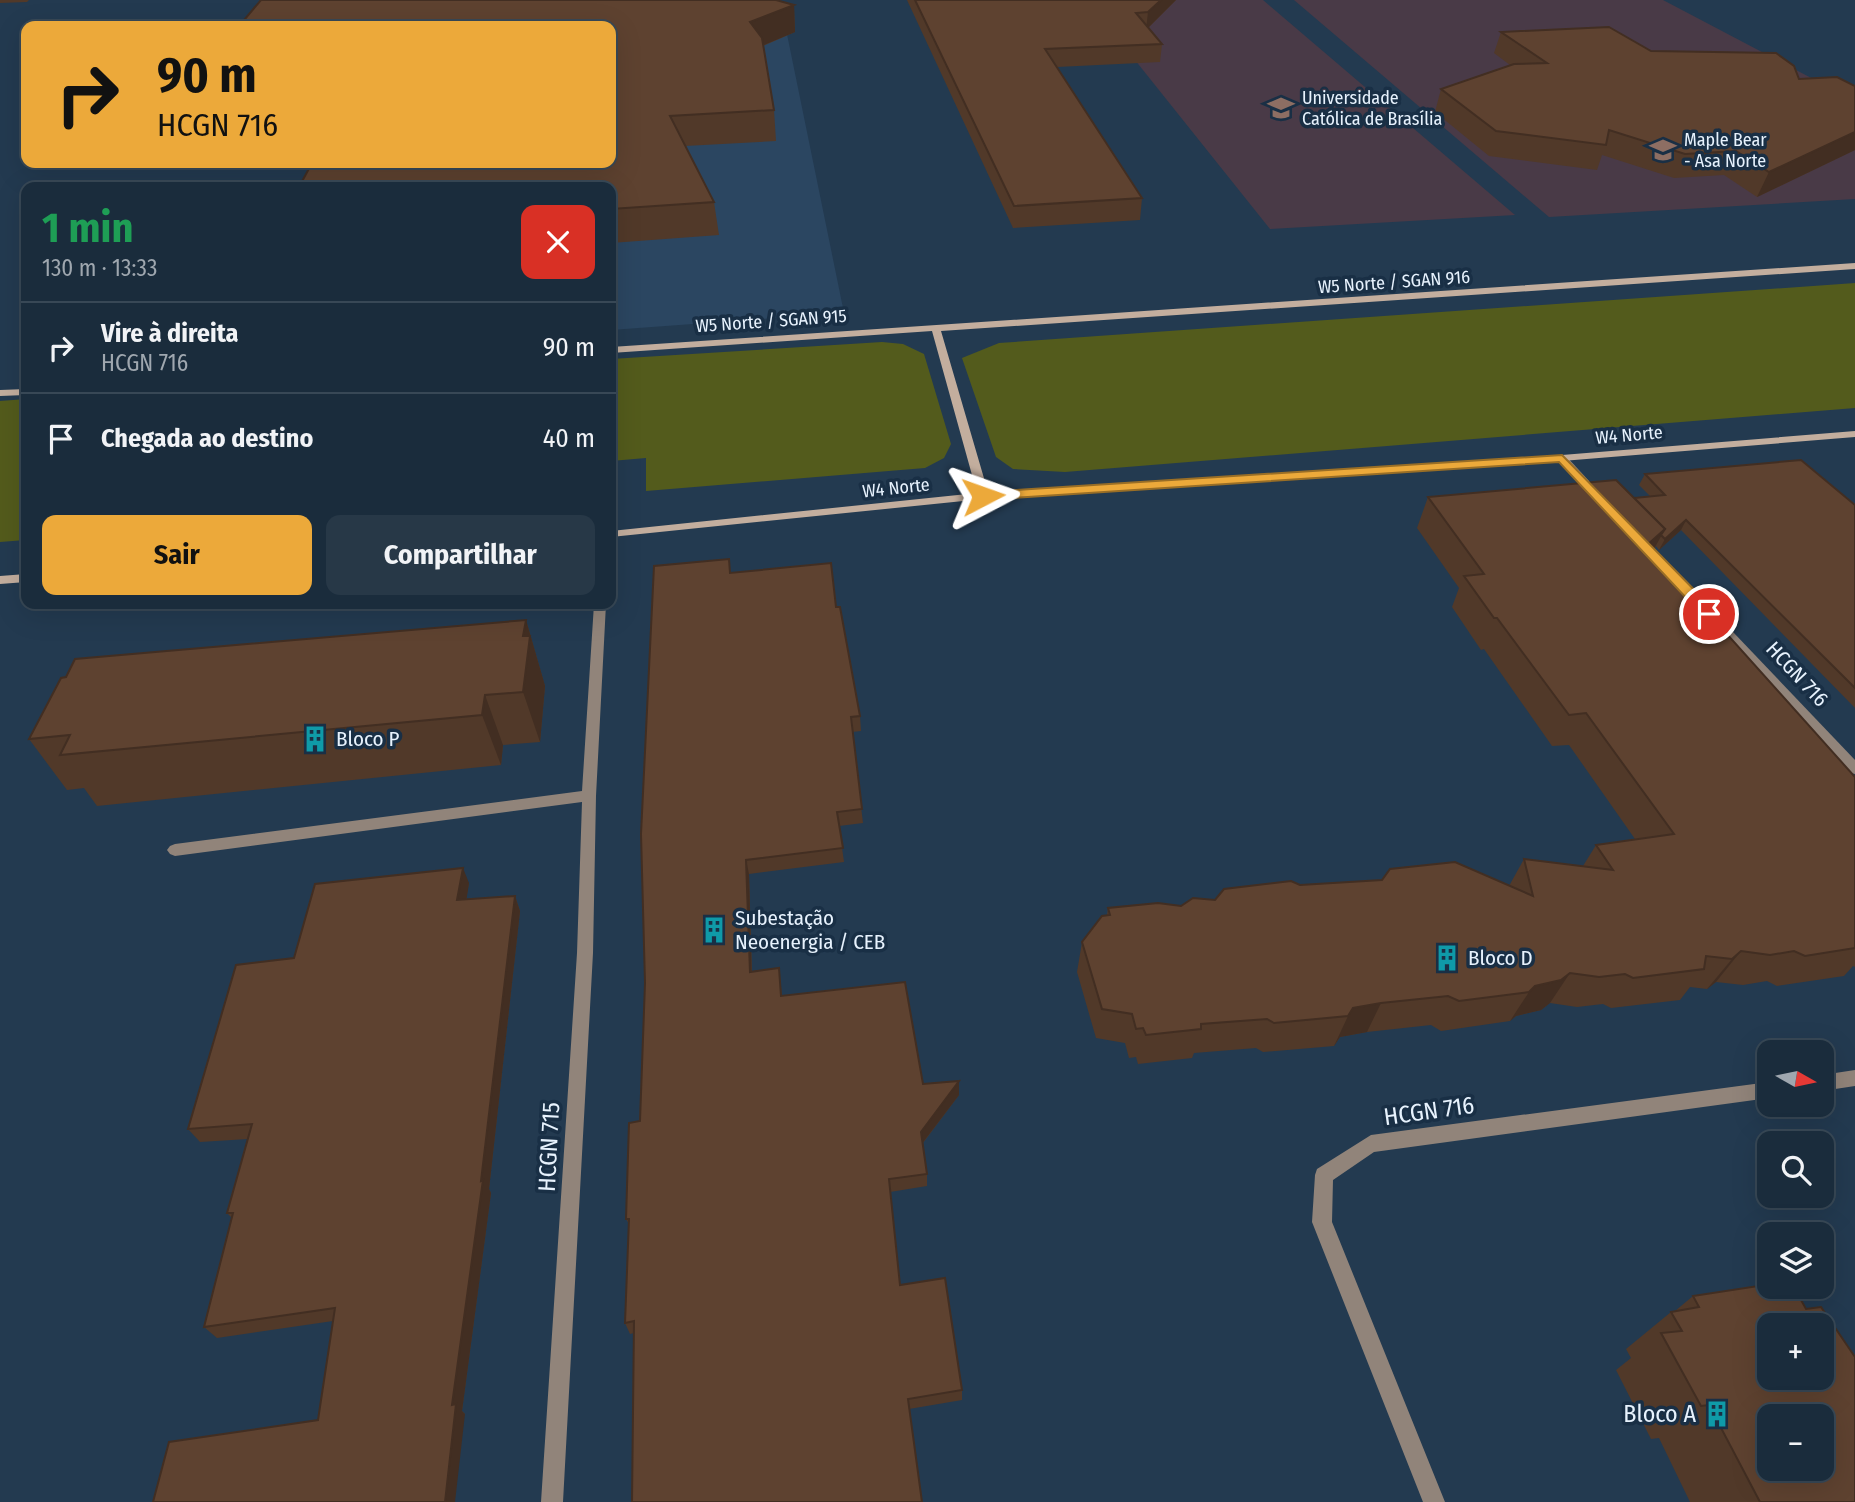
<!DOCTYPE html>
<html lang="pt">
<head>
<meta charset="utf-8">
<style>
	body { margin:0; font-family:"Fira Sans Condensed",sans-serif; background:#273847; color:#f1f3f6; height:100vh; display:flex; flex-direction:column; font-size:26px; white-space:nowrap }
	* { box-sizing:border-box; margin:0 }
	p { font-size:23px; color:#9fa7af }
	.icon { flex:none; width:38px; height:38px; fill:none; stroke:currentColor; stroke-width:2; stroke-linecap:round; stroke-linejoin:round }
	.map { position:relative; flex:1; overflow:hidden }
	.details { position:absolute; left:21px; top:182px; width:595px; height:427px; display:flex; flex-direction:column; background:#1a2c3c; border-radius:14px; box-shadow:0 7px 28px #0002,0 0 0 2px #384856 }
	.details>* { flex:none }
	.top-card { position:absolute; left:21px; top:21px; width:595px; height:147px; border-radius:14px; box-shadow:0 7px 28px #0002,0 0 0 2px #384856; background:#eca93a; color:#111; overflow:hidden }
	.needle { width:46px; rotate:99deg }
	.fabs { position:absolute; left:1757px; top:1040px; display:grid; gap:14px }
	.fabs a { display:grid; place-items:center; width:77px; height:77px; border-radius:14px; background:#1a2c3c; box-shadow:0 7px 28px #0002,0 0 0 2px #384856; font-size:35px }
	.pin { position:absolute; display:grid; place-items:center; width:60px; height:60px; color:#fff; margin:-30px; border:4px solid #fff; border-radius:50%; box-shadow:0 2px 7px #0007 }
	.me { position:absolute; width:77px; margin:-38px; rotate:86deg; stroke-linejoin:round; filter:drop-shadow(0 0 5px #0008) }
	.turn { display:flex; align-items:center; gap:24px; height:147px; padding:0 21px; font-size:32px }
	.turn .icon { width:91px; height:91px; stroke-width:2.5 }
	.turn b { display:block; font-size:49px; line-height:60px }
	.round { display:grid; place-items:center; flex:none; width:74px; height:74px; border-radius:14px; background:#273847 }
	.headline { display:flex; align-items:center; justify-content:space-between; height:119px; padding:0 21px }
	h1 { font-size:42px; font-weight:700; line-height:52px; color:#1e9e55 }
	.button { display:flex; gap:14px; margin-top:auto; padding:14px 21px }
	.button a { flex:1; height:80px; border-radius:14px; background:#eca93a; color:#111; font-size:28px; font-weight:700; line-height:80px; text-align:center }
	.button a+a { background:#273847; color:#f1f3f6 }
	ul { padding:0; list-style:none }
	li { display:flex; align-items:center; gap:21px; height:91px; padding:0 21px; border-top:2px solid #384856 }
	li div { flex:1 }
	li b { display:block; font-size:26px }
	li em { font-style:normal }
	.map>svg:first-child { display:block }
	.built { fill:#2b4661 }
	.education { fill:#493a47 }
	.green { fill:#535b1c }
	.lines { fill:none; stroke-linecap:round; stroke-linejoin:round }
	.street { fill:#91847a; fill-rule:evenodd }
	.secondary { fill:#c3ae9e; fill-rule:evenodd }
	.wall { fill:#513929 }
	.shaded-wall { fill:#422e22 }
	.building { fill:#5e4230; stroke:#422e22; stroke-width:2; fill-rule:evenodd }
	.route { fill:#eca93a; stroke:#996e26; stroke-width:2 }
	.labels { text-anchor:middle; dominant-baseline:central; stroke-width:7; stroke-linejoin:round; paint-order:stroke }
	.far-poi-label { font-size:18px; fill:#e7f2fd; stroke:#192f45; text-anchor:start }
	.far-street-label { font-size:18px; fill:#e7f2fd; stroke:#192f45 }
	.street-label { font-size:21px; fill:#e7f2fd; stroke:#192f45 }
	.poi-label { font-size:21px; fill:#e7f2fd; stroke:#192f45; text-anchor:start }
	.near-street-label { font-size:24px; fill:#e7f2fd; stroke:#192f45 }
	.near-poi-label { font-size:24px; fill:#e7f2fd; stroke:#192f45; text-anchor:end }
</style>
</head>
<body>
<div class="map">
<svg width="1855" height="1502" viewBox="0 0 1855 1502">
	<rect width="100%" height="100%" fill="#233a50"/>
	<polygon class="built" points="608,0 780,0 844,313 611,330 611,187 580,187 611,163 611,26"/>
	<g class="education">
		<polygon points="1087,0 1263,0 1515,215 1270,229"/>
		<polygon points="1294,0 1663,0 1855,101 1855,199 1549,217"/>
	</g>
	<g class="green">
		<polygon points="1855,283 1855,408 1065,472 1013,469 996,457 962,358 999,343"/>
		<polygon points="882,342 903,344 924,354 951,444 944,458 925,468 646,491 646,458 611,461 611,359"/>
		<polygon points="26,399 26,540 0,542 0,401"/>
	</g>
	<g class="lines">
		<g class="street">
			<polygon points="1562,455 1566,456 1601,494 1601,498 1593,498 1558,460 1558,456"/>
			<polygon points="1688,588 1692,589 1855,760 1855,774 1850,773 1684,595 1682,592"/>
			<polygon points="594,604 606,604 596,796 593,953 563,1502 541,1502 577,953 582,802 175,856 170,854 167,850 170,846 175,844 582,791"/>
			<polygon points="1855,1070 1855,1086 1822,1091 1822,1075"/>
			<polygon points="1769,1082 1769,1098 1374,1152 1333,1180 1332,1222 1445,1502 1423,1502 1312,1222 1315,1175 1317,1169 1371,1135"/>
		</g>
		<g class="secondary">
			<polygon points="1855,263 1855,269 941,331 988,492 1562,455 1855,431 1855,437 1562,461 983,499 611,537 611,531 977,493 932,331 611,353 611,347"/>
			<polygon points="26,389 26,395 0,396 0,390"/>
			<polygon points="26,574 26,582 0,584 0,576"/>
		</g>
	</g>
	<g class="wall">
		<polygon points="0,0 29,0 27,2 0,3"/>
		<polygon points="907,0 1176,0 1148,28 1162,44 1160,62 1057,67 1142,198 1140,220 1013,228"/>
		<polygon points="794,5 795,32 763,46 774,110 776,141 685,146 714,202 719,235 611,243 611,187 299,187"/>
		<polygon points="1501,32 1651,51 1799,79 1855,86 1855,150 1757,197 1724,175 1674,178 1602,155 1597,170 1489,156 1435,112 1441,89 1510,65 1494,53"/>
		<polygon points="1645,474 1855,505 1855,708 1681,530 1659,550 1656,546 1653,552 1855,777 1855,967 1853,966 1844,976 1777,986 1767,981 1743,985 1716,982 1707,989 1690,987 1680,1000 1611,1008 1603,1004 1577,1007 1550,1003 1541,1010 1516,1016 1510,1021 1441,1031 1431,1025 1367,1032 1340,1037 1334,1046 1263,1052 1256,1048 1194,1053 1192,1058 1138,1064 1136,1057 1129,1058 1125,1043 1096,1038 1077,972 1082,942 1107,915 1108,908 1181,906 1300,885 1509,886 1524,859 1583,866 1596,845 1635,839 1569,745 1552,746 1484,649 1481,650 1452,607 1459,588 1417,528 1428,497 1634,498 1650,496 1639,485"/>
		<polygon points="731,573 836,607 860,716 861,731 852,732 863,823 839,826 844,862 749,874 752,971 779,968 782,996 923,1084 959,1081 959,1095 923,1143 927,1174 927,1186 890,1192 900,1285 962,1390 962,1400 909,1409 634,1333 630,1334 625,1323 629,1224 626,1219 640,1121 645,983"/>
		<polygon points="526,620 545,686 540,742 503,745 501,765 97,806 84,788 67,790 29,739"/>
		<polygon points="469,883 466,900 515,896 520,911 489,1189 491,1193 462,1411 465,1414 318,1420 333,1321 217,1338 204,1327 232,1218 227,1213 248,1139 200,1142 188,1129 294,958"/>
		<polygon points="1693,1296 1855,1502 1690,1502 1659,1438 1651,1439 1616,1370 1631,1358 1626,1349 1671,1312 1675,1311"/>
	</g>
	<g class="shaded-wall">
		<polygon points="1161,0 1176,0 1146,30 1148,12"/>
		<polygon points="794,5 795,32 752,50 750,22"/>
		<polygon points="1855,132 1855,150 1757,197 1769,172"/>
		<polygon points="1686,520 1681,530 1659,550 1665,539"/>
		<polygon points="1665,529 1648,560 1647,545"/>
		<polygon points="526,620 545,686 540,742 523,692 523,636"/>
		<polygon points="485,695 503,745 501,765 482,715"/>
		<polygon points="746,860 749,874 752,985 750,972"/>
		<polygon points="463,868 469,883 464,915 457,900"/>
		<polygon points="515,896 520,911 489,1189 491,1193 462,1411 465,1414 455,1502 445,1502 452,1405 481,1181"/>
		<polygon points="1741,951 1716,982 1707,989 1732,959"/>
		<polygon points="1570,973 1550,1003 1541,1010 1516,1016 1510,1021 1529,992 1535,986"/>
		<polygon points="1381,1003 1367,1032 1340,1037 1334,1046 1348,1016 1353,1008"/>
		<polygon points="959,1081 959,1095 921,1145 921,1132"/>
	</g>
	<g class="building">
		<polygon points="261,0 776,0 794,5 750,22 762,38 774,110 670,116 714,202 611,209 611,187 299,187 312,163 611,163 611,26 239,26"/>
		<polygon points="915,0 1161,0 1148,12 1136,13 1162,44 1045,49 1142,198 1014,206"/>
		<polygon points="1609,27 1651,51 1776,53 1794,66 1799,79 1837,77 1855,86 1855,132 1769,172 1736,151 1685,154 1609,130 1606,145 1496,131 1441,89 1514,64 1547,63 1501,32"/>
		<polygon points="1801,460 1855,505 1855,688 1686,520 1665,539 1661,535 1665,529 1634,498 1665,495 1645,474"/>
		<polygon points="1616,480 1665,529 1647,545 1855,777 1855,948 1805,956 1794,951 1770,955 1741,951 1732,959 1706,956 1704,969 1633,978 1625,974 1599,977 1570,973 1561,980 1535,986 1529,992 1459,1001 1448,996 1381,1003 1353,1008 1348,1016 1274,1023 1267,1019 1201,1024 1201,1029 1146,1035 1143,1028 1136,1029 1132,1014 1102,1009 1082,942 1102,916 1110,915 1108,908 1158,903 1181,906 1193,898 1215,900 1224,889 1291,881 1300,885 1382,880 1390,869 1455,862 1533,896 1524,859 1613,870 1596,845 1674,834 1586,713 1569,715 1497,618 1494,618 1464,576 1484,574 1428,497"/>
		<polygon points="729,559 730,573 831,563 836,607 840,607 860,716 851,717 862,809 837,812 843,848 746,860 750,972 779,968 781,996 905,982 923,1084 959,1081 921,1132 927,1174 889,1179 900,1285 945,1278 962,1390 908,1399 922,1502 632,1502 634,1321 625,1323 629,1219 626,1219 629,1123 640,1121 645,983 641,834 654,566"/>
		<polygon points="526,620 523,636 530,636 523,692 485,695 482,715 60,755 70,735 29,739 61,678 66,677 75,659"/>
		<polygon points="463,868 457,900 515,896 481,1181 483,1180 452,1405 456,1404 445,1502 153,1502 169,1442 318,1420 335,1308 204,1327 233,1213 227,1213 252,1124 188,1129 236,965 294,958 315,884"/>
		<path d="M1758,1286L1762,1296L1796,1291L1806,1309L1821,1307L1855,1357V1502H1760L1709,1405L1701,1406L1661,1333L1682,1331L1671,1312L1699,1307L1693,1296ZM1769,1325H1822V1377H1769ZM1769,1416H1822V1468H1769Z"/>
	</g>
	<polygon class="route" points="1562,455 1714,610 1714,617 1704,617 1559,462 983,500 976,496 983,492"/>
	<defs>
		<g id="university-bare" transform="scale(2.1)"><path d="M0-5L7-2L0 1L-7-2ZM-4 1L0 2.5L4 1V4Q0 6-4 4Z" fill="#8d6e63" stroke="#192f45" stroke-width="2.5" paint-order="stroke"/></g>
		<g id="school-bare" transform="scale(2.1)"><path d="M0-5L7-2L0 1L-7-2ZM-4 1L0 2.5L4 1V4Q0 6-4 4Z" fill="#8d6e63" stroke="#192f45" stroke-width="2.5" paint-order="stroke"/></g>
		<g id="building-bare" transform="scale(2.1)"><path d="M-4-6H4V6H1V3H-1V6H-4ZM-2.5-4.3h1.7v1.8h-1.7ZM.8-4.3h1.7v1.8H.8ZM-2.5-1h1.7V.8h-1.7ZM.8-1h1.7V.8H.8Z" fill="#0f9aa8" stroke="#192f45" stroke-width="2.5" paint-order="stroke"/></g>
	</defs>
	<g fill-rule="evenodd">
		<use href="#university-bare" x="1281" y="108"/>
		<use href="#school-bare" x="1663" y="150"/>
		<use href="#building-bare" x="315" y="739"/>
		<use href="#building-bare" x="714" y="930"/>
		<use href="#building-bare" x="1447" y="958"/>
		<use href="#building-bare" x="1717" y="1414"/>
	</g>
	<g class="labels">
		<g class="far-poi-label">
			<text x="1302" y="98">Universidade<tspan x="1302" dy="21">Católica de Brasília</tspan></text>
			<text x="1684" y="140">Maple Bear<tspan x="1684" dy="21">- Asa Norte</tspan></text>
		</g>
		<g class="far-street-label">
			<text transform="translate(1394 282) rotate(-4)">W5 Norte / SGAN 916</text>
			<text transform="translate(771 321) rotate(-4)">W5 Norte / SGAN 915</text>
			<text transform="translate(1629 435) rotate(-5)">W4 Norte</text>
			<text transform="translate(896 488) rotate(-6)">W4 Norte</text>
		</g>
		<g class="street-label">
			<text transform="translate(1797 674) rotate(47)">HCGN 716</text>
		</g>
		<g class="poi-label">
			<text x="336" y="739">Bloco P</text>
			<text x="735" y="918">Subestação<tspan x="735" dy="24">Neoenergia / CEB</tspan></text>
			<text x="1468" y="958">Bloco D</text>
		</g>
		<g class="near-street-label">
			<text transform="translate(1429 1111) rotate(-8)">HCGN 716</text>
			<text transform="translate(549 1147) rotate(-87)">HCGN 715</text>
		</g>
		<g class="near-poi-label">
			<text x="1696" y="1414">Bloco A</text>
		</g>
	</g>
</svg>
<div class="fabs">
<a><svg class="needle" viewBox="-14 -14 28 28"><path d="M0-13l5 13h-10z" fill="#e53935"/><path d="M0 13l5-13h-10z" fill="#9fa7af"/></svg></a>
<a><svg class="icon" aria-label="search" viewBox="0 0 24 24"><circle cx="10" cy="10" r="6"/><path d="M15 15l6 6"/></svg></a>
<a><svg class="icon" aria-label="layers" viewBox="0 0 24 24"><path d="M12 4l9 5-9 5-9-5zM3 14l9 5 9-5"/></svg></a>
<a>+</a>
<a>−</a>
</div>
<div class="pin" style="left:1709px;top:614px;background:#d93025"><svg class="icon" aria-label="arrive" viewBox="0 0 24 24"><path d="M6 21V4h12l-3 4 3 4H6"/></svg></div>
<svg class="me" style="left:983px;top:496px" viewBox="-20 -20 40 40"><path d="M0-17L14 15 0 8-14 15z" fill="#eca93a" stroke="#fff" stroke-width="4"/></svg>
<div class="top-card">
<div class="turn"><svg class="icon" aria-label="right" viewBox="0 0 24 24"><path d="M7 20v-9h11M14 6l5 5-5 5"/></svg><div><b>90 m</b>HCGN 716</div></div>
</div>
<section class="details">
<div class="headline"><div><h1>1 min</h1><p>130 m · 13:33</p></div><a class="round" style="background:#d93025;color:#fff"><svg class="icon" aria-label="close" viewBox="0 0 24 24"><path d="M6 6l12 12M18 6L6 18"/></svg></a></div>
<ul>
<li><svg class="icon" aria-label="right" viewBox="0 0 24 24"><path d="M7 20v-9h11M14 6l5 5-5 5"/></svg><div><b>Vire à direita</b><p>HCGN 716</p></div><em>90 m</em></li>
<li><svg class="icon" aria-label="arrive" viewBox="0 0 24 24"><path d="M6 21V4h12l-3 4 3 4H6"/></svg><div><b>Chegada ao destino</b></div><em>40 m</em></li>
</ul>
<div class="button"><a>Sair</a><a>Compartilhar</a></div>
</section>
</div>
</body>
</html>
